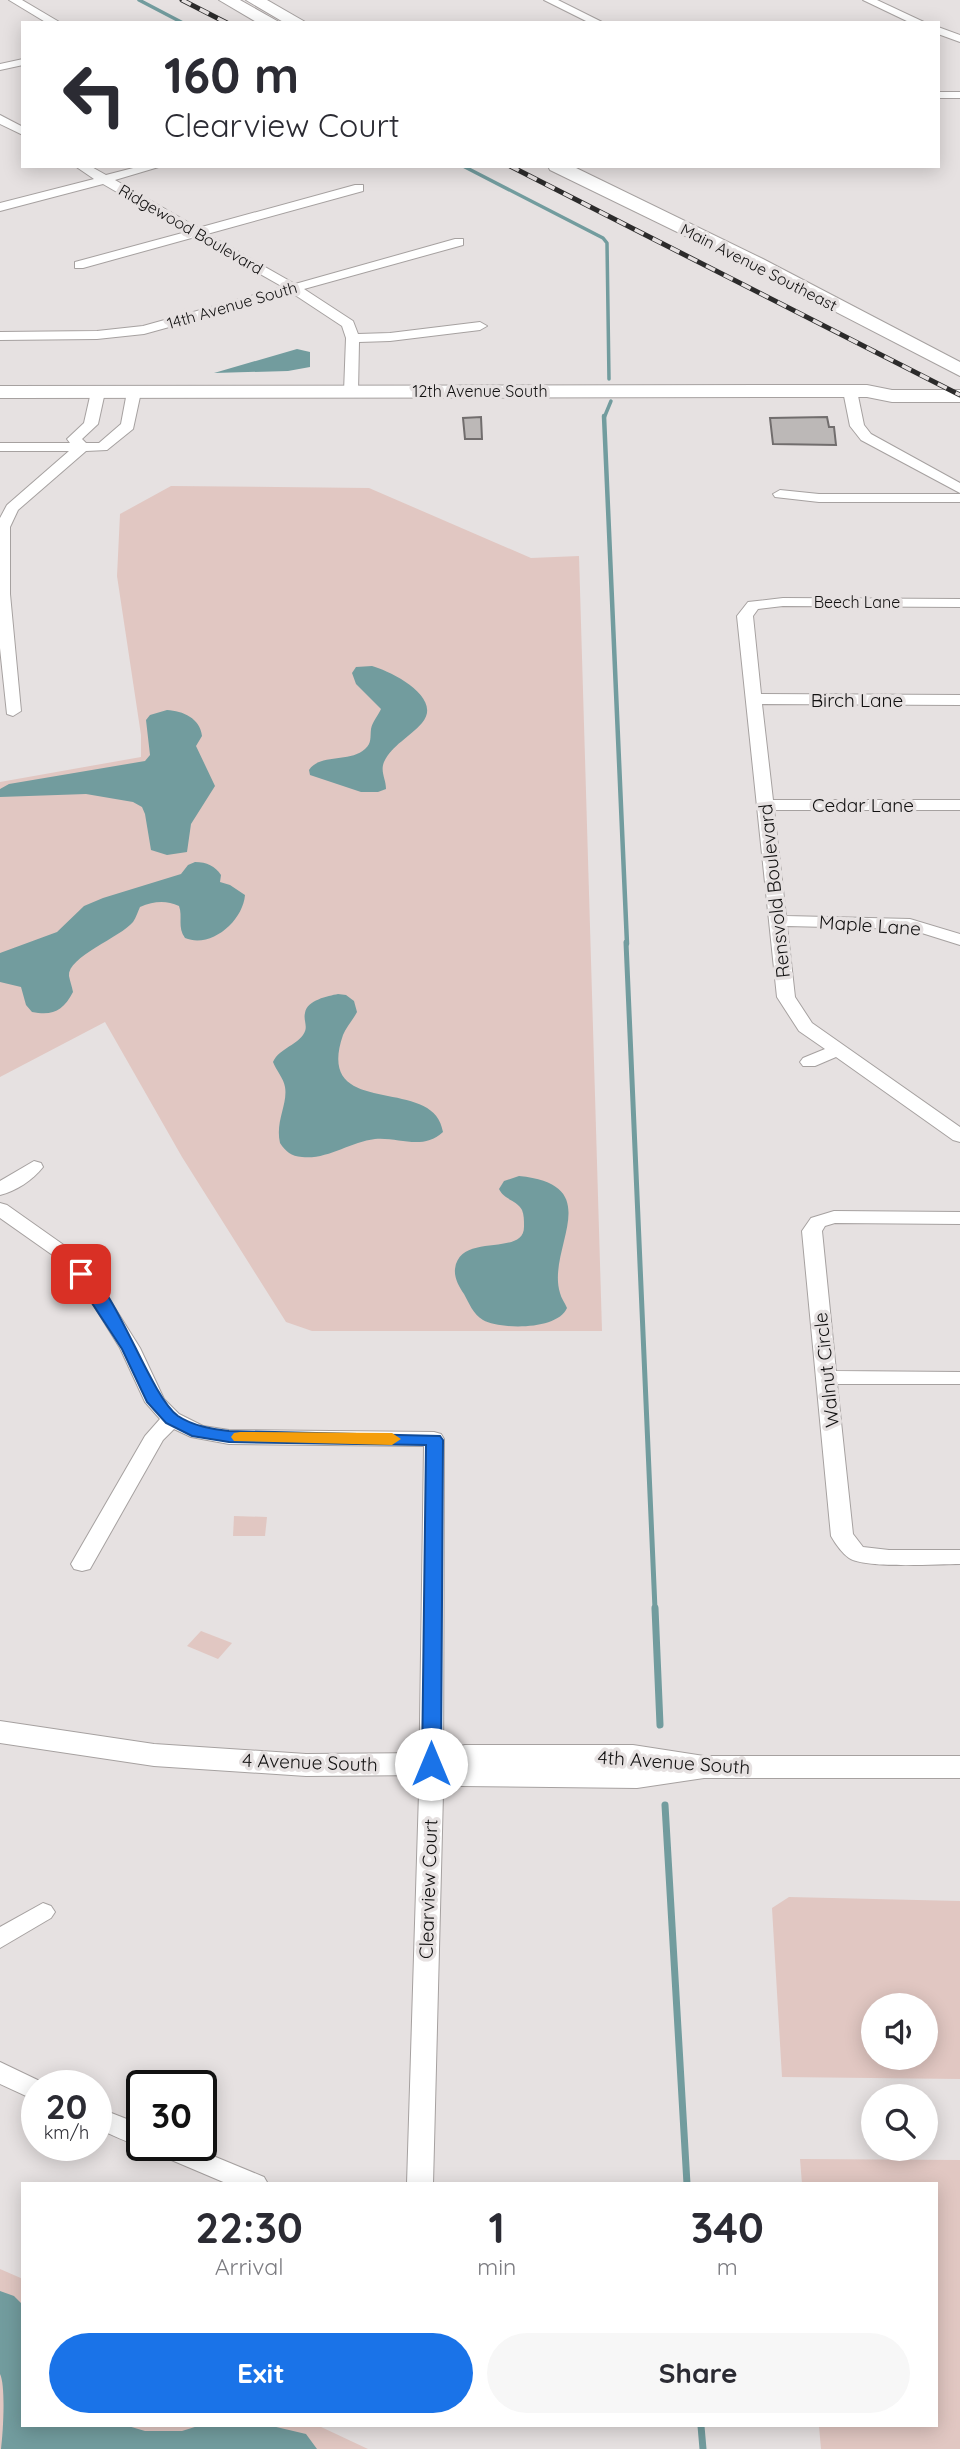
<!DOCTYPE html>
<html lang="en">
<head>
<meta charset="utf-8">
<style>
	body { margin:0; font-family:Quicksand,sans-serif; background:#f7f7f7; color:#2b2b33; height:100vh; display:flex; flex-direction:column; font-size:26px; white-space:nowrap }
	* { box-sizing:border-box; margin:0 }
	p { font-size:23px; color:#7c7c81 }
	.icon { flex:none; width:38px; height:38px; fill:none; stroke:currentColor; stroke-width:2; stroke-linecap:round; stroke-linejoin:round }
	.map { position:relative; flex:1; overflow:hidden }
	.side { position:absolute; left:21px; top:2182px; width:917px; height:245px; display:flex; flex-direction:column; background:#fff; border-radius:0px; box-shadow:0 4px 18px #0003 }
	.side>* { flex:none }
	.guide { position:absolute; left:21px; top:21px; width:919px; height:147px; border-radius:0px; box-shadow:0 4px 18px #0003; background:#fff; color:#2b2b33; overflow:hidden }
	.fabs { position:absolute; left:861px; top:1993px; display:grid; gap:14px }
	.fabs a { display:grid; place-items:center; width:77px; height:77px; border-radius:50%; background:#fff; box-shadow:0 4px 18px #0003; font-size:35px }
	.speed { position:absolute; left:21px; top:2070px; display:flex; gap:14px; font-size:35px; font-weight:700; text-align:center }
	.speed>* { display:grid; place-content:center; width:91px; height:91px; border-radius:50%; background:#fff; box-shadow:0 4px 18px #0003; line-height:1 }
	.speed small { font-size:18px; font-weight:400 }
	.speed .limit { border:4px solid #111; border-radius:10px; background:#fff; color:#111 }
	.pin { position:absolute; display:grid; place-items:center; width:60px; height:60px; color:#fff; margin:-30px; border-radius:14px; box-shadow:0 4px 10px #0006 }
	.me { position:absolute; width:77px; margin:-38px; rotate:0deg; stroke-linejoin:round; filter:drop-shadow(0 0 5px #0008) }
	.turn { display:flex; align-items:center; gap:24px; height:147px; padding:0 28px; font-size:32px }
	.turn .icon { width:91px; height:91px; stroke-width:2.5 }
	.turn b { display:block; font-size:49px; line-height:60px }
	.eta { display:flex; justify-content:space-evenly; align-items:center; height:119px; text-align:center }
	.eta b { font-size:42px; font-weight:700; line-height:49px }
	.primary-button { display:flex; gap:14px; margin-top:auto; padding:14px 28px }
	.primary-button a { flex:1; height:80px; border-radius:42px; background:#1a73e8; color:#fff; font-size:28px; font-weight:700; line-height:80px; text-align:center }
	.primary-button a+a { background:#f7f7f7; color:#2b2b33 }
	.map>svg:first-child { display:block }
	.green { fill:#e1c7c2; fill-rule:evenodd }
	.water { fill:#729c9e }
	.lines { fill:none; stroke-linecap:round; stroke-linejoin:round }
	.stream-far3 { stroke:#729c9e; stroke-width:3.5 }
	.stream-far2 { stroke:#729c9e; stroke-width:4.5 }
	.stream-far1 { stroke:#729c9e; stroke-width:5 }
	.stream { stroke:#729c9e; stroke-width:7 }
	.building { fill:#bcb8b7; stroke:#716d6d; stroke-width:2 }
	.street-casing { stroke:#a6a1a0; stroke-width:2 }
	.secondary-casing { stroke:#a6a1a0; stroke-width:2 }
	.primary-casing { stroke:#a6a1a0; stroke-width:2 }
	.street { fill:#fff; fill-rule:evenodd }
	.secondary { fill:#fff; fill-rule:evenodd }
	.primary { fill:#fff; fill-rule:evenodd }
	.rail-casing { stroke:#2c2b2b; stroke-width:5 }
	.rail { stroke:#e6e1e1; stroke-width:3.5; stroke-dasharray:10; stroke-linecap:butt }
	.route { fill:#1a73e8; stroke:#114b97; stroke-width:2 }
	.slow { fill:#f59e0b }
	.labels { text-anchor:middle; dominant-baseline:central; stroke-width:7; stroke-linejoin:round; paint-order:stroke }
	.far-street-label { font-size:16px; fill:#121111; stroke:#e6e1e1 }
	.street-label { font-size:19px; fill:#121111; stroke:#e6e1e1 }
</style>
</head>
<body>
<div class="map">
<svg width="960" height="2449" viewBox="0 0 960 2449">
	<rect width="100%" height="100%" fill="#e6e1e1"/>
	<g class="green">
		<polygon points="171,486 369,488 531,558 579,556 602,1331 312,1331 286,1322 182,1157 105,1022 0,1077 0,782 141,757 141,735 117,576 120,514"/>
		<polygon points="234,1516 267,1517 265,1536 233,1536"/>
		<polygon points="201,1631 232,1643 218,1659 187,1646"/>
		<path d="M789,1897L960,1901V2079L782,2077L772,1908ZM873,2006H926V2058H873Z"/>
		<polygon points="800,2159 960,2160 960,2449 821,2449 819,2426 936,2426 936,2184 802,2184"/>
		<polygon points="0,2269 23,2279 23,2426 319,2426 368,2449 0,2449"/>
	</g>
	<g class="water">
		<polygon points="297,349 310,352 310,367 288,371 214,373"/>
		<path d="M372,666C390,671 444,697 422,723C410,737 392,745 384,762C380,772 386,779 386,789L378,792H361L310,775L309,770C320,753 350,763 365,749C372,743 370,737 371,729C372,722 378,716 381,709L356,684L352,673L356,667Z"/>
		<path d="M167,710C183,711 200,718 202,736L196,746L215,786L191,824L187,852L167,855L151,850L145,814L142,807L133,802L86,794L0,797V789L9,784L145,761L150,755L146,720L150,715Z"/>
		<path d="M195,862C207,862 215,866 221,875L220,882L230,885L245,895C243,921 211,949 185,938C177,927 183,917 179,906C166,900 154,901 140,907C138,911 136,918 133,922C121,937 67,957 69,976C70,981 72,987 73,992C63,1011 53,1016 32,1012L26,1005L21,987L0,982V953L57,932L84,906L103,898L181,874L188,865Z"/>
		<path d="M338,994L346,995L354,1001L357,1012C353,1020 346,1027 343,1035C313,1122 435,1073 443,1132C422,1151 400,1137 375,1139C350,1142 327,1160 302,1157C291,1156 286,1152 280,1143C275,1121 288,1104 285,1087C284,1079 276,1070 273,1062C279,1049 295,1046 303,1035C309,1027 303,1021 305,1013C307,1000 328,996 338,994Z"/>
		<path d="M519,1176C609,1185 546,1248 560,1293C561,1298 565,1303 567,1308C558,1330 501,1330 483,1320C473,1314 469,1303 464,1294C459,1287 454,1278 455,1269C460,1231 525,1258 524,1226C524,1220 524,1215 522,1210C517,1200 504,1200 499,1189L504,1181Z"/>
		<path d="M0,2291L14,2296L23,2305V2426H128L145,2431H182L198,2426H272L306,2434L317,2449H1C3,2434 6,2386 0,2374Z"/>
	</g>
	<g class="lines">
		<g class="stream-far3">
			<polyline points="139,0 183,23"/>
			<polyline points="463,166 603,238 607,243 609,379"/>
			<polyline points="604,418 611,401"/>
		</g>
		<polyline class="stream-far2" points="604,416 627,944"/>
		<polyline class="stream-far1" points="626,942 655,1609"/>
		<g class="stream">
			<polyline points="655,1608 660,1725"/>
			<polyline points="665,1805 687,2184"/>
			<polyline points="701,2426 703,2449"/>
		</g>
	</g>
	<g class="building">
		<polygon points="481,417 482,439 465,439 463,418"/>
		<polygon points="827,417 829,427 834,427 836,445 773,444 770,418"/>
	</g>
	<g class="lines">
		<g class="street-casing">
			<g id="street">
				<polygon points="9,0 22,0 61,23 47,23"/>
				<polygon points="544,0 558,0 604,23 590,23"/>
				<polygon points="863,0 877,0 926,23 911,23"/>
				<polygon points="938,27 960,35 960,42 938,34"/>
				<polygon points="23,59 23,65 0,70 0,64"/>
				<rect x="938" y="92" width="22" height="6"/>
				<polygon points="0,115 23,127 23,135 0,124"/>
				<polygon points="75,166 90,166 106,175 141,166 162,166 115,180 198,228 355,185 363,185 363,191 207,234 295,284 455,239 463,239 463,245 304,289 353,321 358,334 390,333 480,322 487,326 480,330 390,341 359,342 358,392 351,396 344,392 346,338 342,326 292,293 144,334 97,339 0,340 0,332 97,331 143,326 283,287 195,237 83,268 75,268 75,262 186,232 103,184 0,211 0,203 94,179"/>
				<polygon points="850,387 857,391 864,425 871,434 960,483 960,493 861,440 850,426 843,391"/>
				<polygon points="98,388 105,392 98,424 82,439 86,443 99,443 121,424 127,392 134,388 141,392 133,429 107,450 86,451 18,510 10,527 10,594 21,711 13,716 7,714 0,648 0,518 7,505 69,451 0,451 0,443 70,443 67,439 84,423 91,392"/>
				<polygon points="780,490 819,494 960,494 960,502 819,502 775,497 773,494"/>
				<polygon points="783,598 960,599 960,607 783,606 758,609 753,616 761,694 960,695 960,705 762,704 773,800 960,800 960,810 774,810 786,916 910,919 960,934 960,945 909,929 787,926 795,997 812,1023 960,1127 960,1142 953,1140 836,1057 815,1066 803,1066 800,1062 803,1058 825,1049 799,1031 777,997 737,616 748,602"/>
				<path d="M34,1161L41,1163L43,1167C33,1180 16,1191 0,1195V1181Z"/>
				<polygon points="0,1203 7,1205 75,1253 101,1286 140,1348 164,1399 179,1414 203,1426 229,1430 434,1432 441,1434 444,1439 443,1793 433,2184 407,2184 419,1793 424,1446 229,1444 191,1437 174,1429 163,1440 90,1569 82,1571 74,1569 71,1564 145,1436 160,1419 145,1402 120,1348 86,1293 61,1261 0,1218"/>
				<path d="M834,1211L960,1212V1224L835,1223L825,1226L822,1231L836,1371L960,1372V1384H837L853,1534L863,1547L889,1550H960V1564C938,1564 865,1569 849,1558C842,1553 835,1543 831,1536L802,1231L811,1218Z"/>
				<polygon points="43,1903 51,1906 55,1912 51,1918 0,1948 0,1927"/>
				<polygon points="0,2062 46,2084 47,2086 37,2086 37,2101 0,2084"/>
				<path d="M96,2107L142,2125V2146H144C128,2144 111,2134 96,2128Z"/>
				<polygon points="151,2146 189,2146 264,2177 268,2184 228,2184 155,2153"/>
			</g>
		</g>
		<g class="secondary-casing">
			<g id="secondary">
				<polygon points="867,385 892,390 960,390 960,402 892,402 867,397 0,398 0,386"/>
				<polygon points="0,1721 154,1744 306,1754 431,1753 465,1745 633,1745 704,1756 960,1756 960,1778 704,1778 637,1788 461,1786 429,1775 306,1776 154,1766 0,1743"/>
			</g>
		</g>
		<g class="primary-casing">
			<g id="primary">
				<polygon points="219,0 240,0 279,22 258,23"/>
				<polygon points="246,0 267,0 307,23 285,23"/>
				<polygon points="548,166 572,166 763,259 960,362 960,376 749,267 550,170"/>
			</g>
		</g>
		<use href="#street" class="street"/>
		<use href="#secondary" class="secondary"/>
		<use href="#primary" class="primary"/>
		<g class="rail-casing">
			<g id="rail">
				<polyline points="182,0 227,23"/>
				<polyline points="510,166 960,395"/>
			</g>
		</g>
		<use href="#rail" class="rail"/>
	</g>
	<path class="route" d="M81,1269C113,1277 148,1394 178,1416C193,1426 212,1429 229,1431L440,1436L443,1440L441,1764L438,1769H424L422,1764L426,1445L229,1442L192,1436L166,1423L147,1402L122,1349L73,1274Z"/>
	<polygon class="slow" points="240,1432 392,1433 401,1439 392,1445 234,1441 231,1437 234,1433"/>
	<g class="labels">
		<g class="far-street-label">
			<text transform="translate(191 229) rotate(30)">Ridgewood Boulevard</text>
			<text transform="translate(759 267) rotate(27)">Main Avenue Southeast</text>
			<text transform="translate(232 305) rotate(-16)">14th Avenue South</text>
			<text x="480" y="391">12th Avenue South</text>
			<text x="857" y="602">Beech Lane</text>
		</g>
		<g class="street-label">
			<text x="857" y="700">Birch Lane</text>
			<text x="863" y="805">Cedar Lane</text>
			<text transform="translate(774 891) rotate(-96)">Rensvold Boulevard</text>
			<text transform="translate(870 925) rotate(4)">Maple Lane</text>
			<text transform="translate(826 1370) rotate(-96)">Walnut Circle</text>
			<text transform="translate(310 1762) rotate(2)">4 Avenue South</text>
			<text transform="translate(674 1762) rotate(4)">4th Avenue South</text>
			<text transform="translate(428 1889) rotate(-88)">Clearview Court</text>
		</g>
	</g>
</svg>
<div class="fabs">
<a><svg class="icon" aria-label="sound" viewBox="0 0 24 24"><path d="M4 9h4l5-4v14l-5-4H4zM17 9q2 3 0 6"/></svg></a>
<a><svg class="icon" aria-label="search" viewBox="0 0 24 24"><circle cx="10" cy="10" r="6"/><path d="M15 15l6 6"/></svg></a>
</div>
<div class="speed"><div>20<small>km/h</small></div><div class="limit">30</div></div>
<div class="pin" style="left:81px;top:1274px;background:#d93025"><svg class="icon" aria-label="arrive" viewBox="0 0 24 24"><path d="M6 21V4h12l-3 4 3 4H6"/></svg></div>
<svg class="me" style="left:431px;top:1764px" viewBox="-20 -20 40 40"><circle r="19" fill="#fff"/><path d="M0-13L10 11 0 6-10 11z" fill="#1a73e8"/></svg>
<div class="guide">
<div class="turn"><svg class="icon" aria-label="left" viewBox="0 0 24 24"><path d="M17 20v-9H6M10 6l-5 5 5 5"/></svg><div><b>160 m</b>Clearview Court</div></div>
</div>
<section class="side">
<div class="eta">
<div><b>22:30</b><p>Arrival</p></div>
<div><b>1</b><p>min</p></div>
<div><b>340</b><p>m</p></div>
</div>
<div class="primary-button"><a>Exit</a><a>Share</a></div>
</section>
</div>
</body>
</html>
